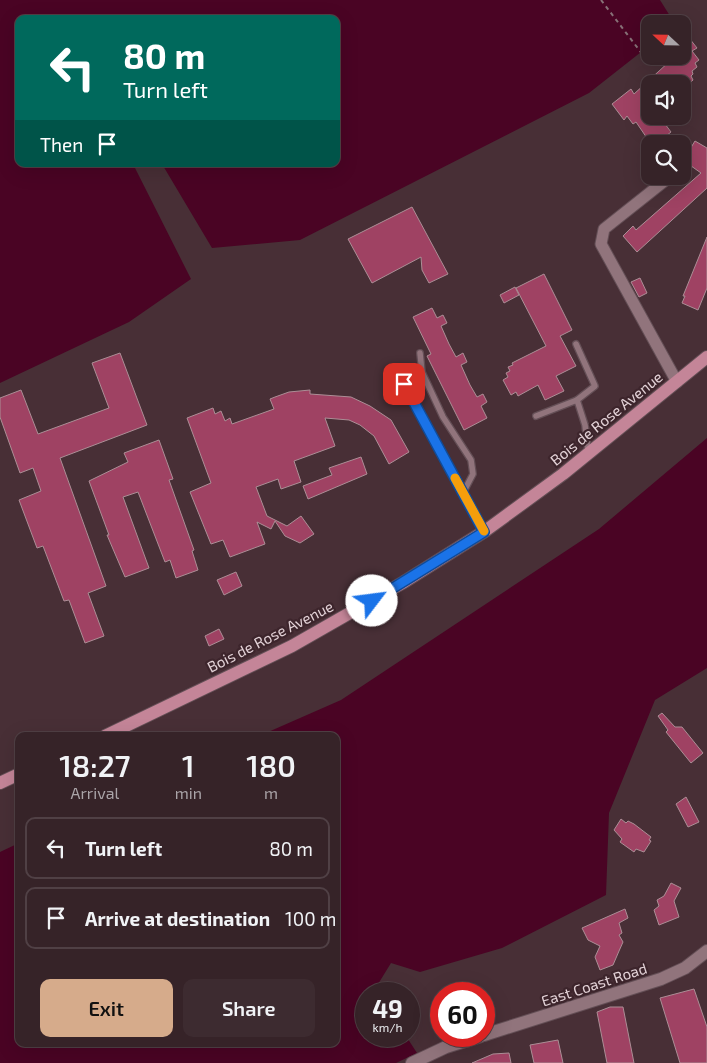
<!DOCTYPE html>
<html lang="en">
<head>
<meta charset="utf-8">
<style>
	body { margin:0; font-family:"Exo 2",sans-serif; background:#3d2b30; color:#f1f3f6; height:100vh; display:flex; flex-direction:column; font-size:19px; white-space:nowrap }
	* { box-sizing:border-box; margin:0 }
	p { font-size:16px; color:#aaa4a8 }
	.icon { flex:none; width:28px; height:28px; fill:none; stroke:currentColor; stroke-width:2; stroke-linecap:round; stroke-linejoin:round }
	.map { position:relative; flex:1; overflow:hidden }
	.sheet { position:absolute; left:15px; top:732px; width:325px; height:315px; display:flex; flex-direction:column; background:#362328; border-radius:10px; box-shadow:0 5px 20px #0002,0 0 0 1px #504045 }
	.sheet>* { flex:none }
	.banner { position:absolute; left:15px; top:15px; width:325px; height:152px; border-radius:10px; box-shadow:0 5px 20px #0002,0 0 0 1px #504045; background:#00695c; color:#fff; overflow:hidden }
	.needle { width:32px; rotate:292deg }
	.controls { position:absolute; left:641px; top:15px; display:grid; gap:10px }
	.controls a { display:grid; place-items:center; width:50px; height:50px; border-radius:10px; background:#362328; box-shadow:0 5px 20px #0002,0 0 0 1px #504045; font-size:25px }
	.speed { position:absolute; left:355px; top:982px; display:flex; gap:10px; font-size:25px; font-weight:700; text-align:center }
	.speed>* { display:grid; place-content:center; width:65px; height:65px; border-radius:50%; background:#362328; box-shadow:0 5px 20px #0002,0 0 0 1px #504045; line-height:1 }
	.speed small { font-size:12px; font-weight:400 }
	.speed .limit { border:8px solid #d22; background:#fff; color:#111 }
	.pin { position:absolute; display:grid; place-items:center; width:42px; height:42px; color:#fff; margin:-21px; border-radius:10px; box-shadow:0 2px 8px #0006 }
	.me { position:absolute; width:55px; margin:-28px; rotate:60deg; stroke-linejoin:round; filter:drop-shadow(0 0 4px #0008) }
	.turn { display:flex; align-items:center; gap:18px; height:105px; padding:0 25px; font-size:22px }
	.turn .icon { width:65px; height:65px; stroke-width:2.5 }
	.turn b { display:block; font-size:35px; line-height:42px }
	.then { display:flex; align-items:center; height:48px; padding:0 25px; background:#0003; gap:10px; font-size:19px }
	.eta { display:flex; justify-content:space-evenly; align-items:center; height:85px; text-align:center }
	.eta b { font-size:30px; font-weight:600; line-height:35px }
	.action { display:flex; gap:10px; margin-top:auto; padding:10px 25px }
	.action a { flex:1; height:58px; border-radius:10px; background:#d6ab8b; color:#111; font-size:20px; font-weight:600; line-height:58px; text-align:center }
	.action a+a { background:#3d2b30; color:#f1f3f6 }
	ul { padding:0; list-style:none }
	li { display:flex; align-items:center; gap:15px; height:62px; margin:0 10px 8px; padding:0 15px; border:2px solid #504045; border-radius:10px }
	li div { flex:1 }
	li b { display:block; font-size:19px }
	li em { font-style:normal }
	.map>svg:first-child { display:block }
	.water { fill:#4a0424 }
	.building { fill:#9f4263; stroke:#ac8e96 }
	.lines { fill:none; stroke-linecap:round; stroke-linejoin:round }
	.service-casing { stroke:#644f56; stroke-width:8 }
	.minor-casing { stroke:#644f56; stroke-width:13 }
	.secondary-casing { stroke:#644f56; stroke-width:14 }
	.primary-casing { stroke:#644f56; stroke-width:14 }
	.path { stroke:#877177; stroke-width:2; stroke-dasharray:4 4; stroke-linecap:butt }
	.service { stroke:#91747c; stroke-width:5.5 }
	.minor { stroke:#91747c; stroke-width:11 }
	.secondary { stroke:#91747c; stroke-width:12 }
	.primary { stroke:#c48598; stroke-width:12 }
	.route-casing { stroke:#114b97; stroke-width:12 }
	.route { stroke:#1a73e8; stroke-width:9 }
	.slow { stroke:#f59e0b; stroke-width:9 }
	.labels { text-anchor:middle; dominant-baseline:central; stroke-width:4.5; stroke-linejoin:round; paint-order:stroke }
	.street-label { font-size:15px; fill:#e3d2d7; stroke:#3d252c }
</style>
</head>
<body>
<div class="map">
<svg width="707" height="1063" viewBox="0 0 707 1063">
	<rect width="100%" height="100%" fill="#482f36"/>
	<g class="water">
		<polygon points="0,0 660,0 675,24 650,24 650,45 589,93 300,240 212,248 162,164 336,164 336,19 19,19 19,164 133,164 191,279 129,322 0,383"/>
		<polygon points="707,438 707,668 655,700 609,813 606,895 502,948 420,972 391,963 375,989 378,994 366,994 366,1036 406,1036 417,1053 396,1063 0,1063 0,852 19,843 19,1044 336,1044 336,736 259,736 341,700 599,529"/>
	</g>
	<g class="building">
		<polygon points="682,29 697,48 692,51 699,60 695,63 697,67 692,71 693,74 691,76 693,80 682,90 682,84 650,84 650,116 675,116 665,124 671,132 656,144 651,144 636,122 633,124 627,116 624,120 612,104 631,89 634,94 670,61 667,56 682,56"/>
		<polygon points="695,141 707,148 707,188 637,252 623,236 633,226 636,230 701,173 687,163 690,156 687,154"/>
		<polygon points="412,207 448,274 429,283 422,270 421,257 372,283 348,239"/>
		<polygon points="707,237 707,288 698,310 682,303 685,296 683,296"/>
		<polygon points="544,274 572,330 560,336 576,366 556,376 564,391 545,400 538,385 518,396 516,392 511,395 503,380 508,377 506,373 510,371 508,367 513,365 512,363 546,346 516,288"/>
		<polygon points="640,278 647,293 639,297 631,282"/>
		<polygon points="515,287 519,295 504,303 500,295"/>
		<polygon points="432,308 437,318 443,315 447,323 441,326 449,344 456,357 463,353 467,362 461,365 470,385 477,397 483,394 487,402 481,406 487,418 464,430 427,356 431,354 413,317"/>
		<polygon points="120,353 147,425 60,458 106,586 88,593 104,636 85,643 69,600 64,601 43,546 37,548 19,500 41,491 33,468 20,473 0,417 0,398 21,390 38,434 109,408 92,363"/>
		<polygon points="310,390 310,394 351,397 370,406 391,420 409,452 389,464 374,436 360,425 349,420 325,418 335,446 294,461 301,482 281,489 278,479 256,487 267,516 287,526 301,516 314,534 300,543 285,536 275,521 271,529 257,522 265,544 230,557 223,540 211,544 190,492 211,483 187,418 213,408 215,414 221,411 225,421 230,418 232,424 274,409 270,399 275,397 289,392"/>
		<polygon points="159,440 173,479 169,480 194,550 192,551 198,570 176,578 170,560 165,562 138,492 123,497 149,568 125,577 107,535 109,535 89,481 128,462 124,453"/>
		<polygon points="361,457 367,474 308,499 303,486 332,475 329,468"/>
		<polygon points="236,572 242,586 224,595 217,580"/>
		<polygon points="219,629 224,639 209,646 205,636"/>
		<polygon points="662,713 675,727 682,727 703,753 691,763 666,732 668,730 658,716"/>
		<polygon points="686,797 699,822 688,827 676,804"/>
		<polygon points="621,819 626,823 628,821 634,824 651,837 649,840 651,841 644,852 636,849 634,852 620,842 622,839 614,830"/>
		<polygon points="671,883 681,888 674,901 679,917 659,925 654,910 659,906 657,900 664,896"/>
		<polygon points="625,909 628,918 619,923 622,933 619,935 623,942 619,951 613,965 600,970 595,957 600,946 588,940 582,928"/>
		<polygon points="694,989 707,1027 707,1063 680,1063 660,998"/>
		<polygon points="610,1007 623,1007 634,1063 607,1063 597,1012"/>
		<polygon points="558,1040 563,1063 534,1063 530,1045"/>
		<polygon points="509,1053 511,1063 472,1063 493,1054"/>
	</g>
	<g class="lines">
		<g class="service-casing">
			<g id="service">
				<polyline points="576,344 595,386 577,400"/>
				<polyline points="420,353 422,372 443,417 471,460 473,474 463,493"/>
				<polyline points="404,384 485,531"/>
				<polyline points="536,416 577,400 585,425 588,451"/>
			</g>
		</g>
		<g class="minor-casing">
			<polyline id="minor" points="667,179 604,229 601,244 677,382"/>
		</g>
		<g class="secondary-casing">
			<g id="secondary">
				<polyline points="484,1035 661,979 685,968 707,951"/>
				<polyline points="412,1063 446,1047 481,1036"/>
			</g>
		</g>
		<g class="primary-casing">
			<g id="primary">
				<polyline points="105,736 292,646 404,582 485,531 563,474 707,357"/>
				<polyline points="0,783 19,774"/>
			</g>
		</g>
		<polyline class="path" points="601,0 643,55"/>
		<use href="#service" class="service"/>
		<use href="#minor" class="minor"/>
		<use href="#secondary" class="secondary"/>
		<use href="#primary" class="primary"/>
	</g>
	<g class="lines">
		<g class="route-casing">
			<polyline id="route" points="372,601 484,532 404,384"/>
		</g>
		<use href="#route" class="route"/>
		<polyline class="slow" points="455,478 484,531"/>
	</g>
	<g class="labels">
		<g class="street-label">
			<text transform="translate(606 418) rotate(-39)">Bois de Rose Avenue</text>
			<text transform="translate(270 636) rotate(-27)">Bois de Rose Avenue</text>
			<text transform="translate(594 984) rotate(-18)">East Coast Road</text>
		</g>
	</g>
</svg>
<div class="controls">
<a><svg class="needle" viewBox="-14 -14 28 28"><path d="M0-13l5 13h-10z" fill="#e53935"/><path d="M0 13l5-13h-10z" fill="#aaa4a8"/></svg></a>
<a><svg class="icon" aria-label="sound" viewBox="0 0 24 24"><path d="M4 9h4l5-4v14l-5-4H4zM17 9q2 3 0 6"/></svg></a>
<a><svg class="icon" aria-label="search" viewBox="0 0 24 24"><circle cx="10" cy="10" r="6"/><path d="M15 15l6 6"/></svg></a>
</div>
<div class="speed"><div>49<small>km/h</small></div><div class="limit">60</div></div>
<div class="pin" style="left:404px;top:384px;background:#d93025"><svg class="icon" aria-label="arrive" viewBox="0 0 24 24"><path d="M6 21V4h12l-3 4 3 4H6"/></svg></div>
<svg class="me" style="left:372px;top:601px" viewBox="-20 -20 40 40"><circle r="19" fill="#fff"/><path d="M0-13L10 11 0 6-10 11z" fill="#1a73e8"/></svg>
<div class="banner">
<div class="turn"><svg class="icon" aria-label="left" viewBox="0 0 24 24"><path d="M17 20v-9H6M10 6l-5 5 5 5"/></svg><div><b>80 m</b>Turn left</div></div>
<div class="then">Then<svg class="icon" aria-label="arrive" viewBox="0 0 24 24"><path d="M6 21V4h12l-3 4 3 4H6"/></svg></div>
</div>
<section class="sheet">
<div class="eta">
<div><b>18:27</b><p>Arrival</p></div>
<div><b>1</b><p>min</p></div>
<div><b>180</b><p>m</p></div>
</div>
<ul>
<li><svg class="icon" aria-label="left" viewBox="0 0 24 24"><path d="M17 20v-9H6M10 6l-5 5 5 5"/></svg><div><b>Turn left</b></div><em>80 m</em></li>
<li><svg class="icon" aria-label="arrive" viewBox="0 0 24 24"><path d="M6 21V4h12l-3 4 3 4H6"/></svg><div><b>Arrive at destination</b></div><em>100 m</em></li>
</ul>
<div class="action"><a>Exit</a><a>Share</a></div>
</section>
</div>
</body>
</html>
